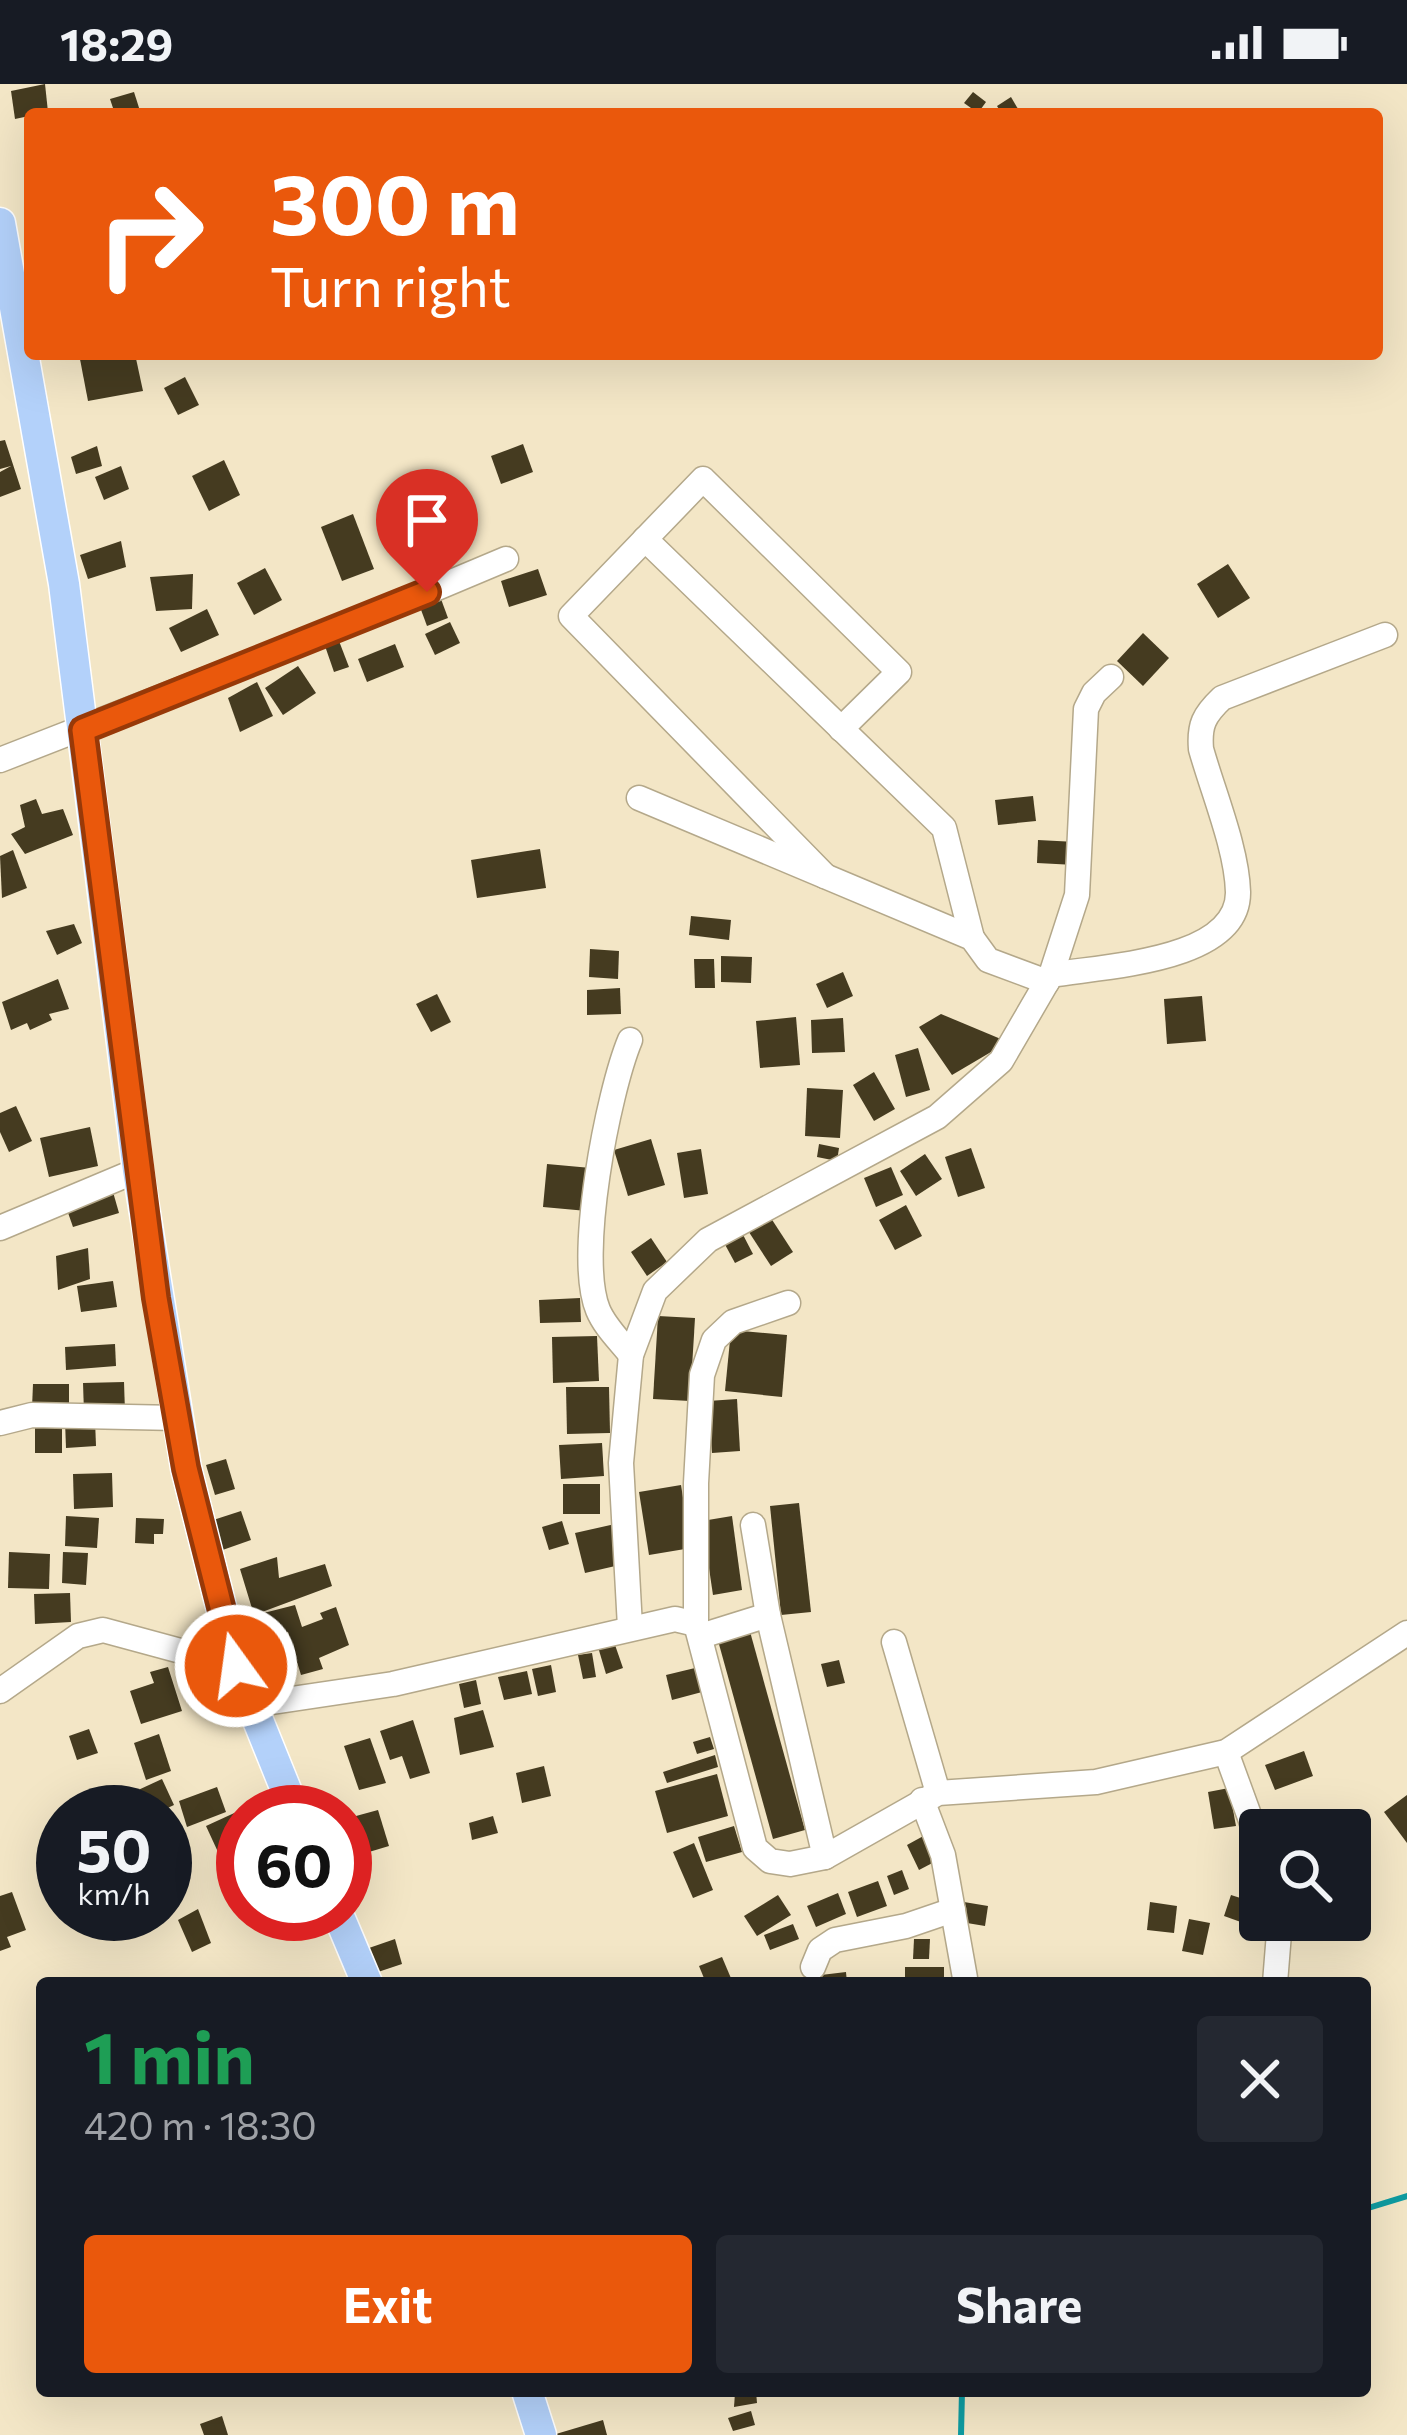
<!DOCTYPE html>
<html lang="en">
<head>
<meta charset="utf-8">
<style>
	body { margin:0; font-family:Commissioner,sans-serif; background:#242831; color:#f1f3f6; height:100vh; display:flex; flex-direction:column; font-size:45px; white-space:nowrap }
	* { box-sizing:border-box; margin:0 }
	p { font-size:39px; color:#9ea1a6 }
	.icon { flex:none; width:66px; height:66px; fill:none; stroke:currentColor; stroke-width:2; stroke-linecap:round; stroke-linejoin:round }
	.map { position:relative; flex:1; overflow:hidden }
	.panel { position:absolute; left:36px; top:1893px; width:1335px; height:420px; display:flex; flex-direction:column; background:#171b24; border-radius:12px; box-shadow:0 12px 48px #0002 }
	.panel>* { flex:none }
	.top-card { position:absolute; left:24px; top:24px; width:1359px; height:252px; border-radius:12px; box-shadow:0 12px 48px #0002; background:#ea580c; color:#fff; overflow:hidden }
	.fabs { position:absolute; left:1239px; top:1725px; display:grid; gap:24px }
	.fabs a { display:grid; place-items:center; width:132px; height:132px; border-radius:12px; background:#171b24; box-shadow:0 12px 48px #0002; font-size:60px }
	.speed { position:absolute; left:36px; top:1701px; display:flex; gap:24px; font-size:60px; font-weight:700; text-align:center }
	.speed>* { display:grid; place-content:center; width:156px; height:156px; border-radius:50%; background:#171b24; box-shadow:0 12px 48px #0002; line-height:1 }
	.speed small { font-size:30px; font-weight:400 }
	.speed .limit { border:18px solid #d22; background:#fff; color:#111 }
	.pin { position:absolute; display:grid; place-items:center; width:102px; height:102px; color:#fff; margin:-123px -51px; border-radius:50% 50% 50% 0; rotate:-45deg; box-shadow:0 0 12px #0007 }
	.pin .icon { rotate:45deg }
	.me { position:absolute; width:132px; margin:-66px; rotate:346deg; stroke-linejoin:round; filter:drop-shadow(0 0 9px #0008) }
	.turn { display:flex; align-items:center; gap:42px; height:252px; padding:0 48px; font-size:54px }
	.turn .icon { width:156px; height:156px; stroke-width:2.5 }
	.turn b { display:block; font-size:84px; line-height:102px }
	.round { display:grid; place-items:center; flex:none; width:126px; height:126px; border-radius:12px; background:#242831 }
	.headline { display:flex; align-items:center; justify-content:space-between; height:204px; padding:0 48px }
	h1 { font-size:72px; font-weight:700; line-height:90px; color:#1e9e55 }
	.button { display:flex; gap:24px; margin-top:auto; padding:24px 48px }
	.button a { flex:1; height:138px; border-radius:12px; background:#ea580c; color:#fff; font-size:48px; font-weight:700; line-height:138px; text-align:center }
	.button a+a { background:#242831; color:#f1f3f6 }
	.status { display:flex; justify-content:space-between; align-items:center; height:84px; padding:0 60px; background:#171b24; direction:ltr }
	.status svg { height:33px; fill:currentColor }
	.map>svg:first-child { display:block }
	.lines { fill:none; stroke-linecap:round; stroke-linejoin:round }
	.stream { stroke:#0f9ca1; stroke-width:6 }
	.building { fill:#453b20 }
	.minor-casing { stroke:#b4a88a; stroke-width:27 }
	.major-casing { stroke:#fff; stroke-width:33 }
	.minor { stroke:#fff; stroke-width:24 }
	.major { stroke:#b3d1fa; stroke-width:30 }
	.route-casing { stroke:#983908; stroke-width:30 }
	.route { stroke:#ea580c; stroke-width:21 }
</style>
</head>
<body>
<div class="status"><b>18:29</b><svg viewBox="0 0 49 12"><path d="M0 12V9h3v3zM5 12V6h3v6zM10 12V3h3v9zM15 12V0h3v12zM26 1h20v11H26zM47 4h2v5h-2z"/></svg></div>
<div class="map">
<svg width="1407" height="2351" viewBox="0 0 1407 2351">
	<rect width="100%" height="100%" fill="#f3e6c6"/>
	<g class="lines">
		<g class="stream">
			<polyline points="1365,2125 1407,2112"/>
			<polyline points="961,2351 962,2307"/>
		</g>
	</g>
	<g class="building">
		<polygon points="45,0 48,28 15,35 11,7"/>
		<polygon points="134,8 141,30 115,30 110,15"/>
		<polygon points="973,8 986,18 978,29 964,19"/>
		<polygon points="1011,13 1021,30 1002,30 997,22"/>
		<polygon points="79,270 135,270 143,307 88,317"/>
		<polygon points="185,293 199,321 178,331 164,304"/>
		<polygon points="5,356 21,405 0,413 0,388 11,382 0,385 0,357"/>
		<polygon points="523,360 533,388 501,400 491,372"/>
		<polygon points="97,362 102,382 76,390 71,373"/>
		<polygon points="224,376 240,411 209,427 192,392"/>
		<polygon points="121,382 129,405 104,416 95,393"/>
		<polygon points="353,430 374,485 342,497 321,443"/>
		<polygon points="121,457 126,483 88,495 80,471"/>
		<polygon points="1228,480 1250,514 1218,534 1197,500"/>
		<polygon points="265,484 282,516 254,531 237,499"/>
		<polygon points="538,485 547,511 509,523 501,497"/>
		<polygon points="193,490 192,525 156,527 150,493"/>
		<polygon points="441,515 448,534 427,542 420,523"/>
		<polygon points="207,525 219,551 181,568 169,544"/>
		<polygon points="450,538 460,559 435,571 425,550"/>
		<polygon points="1143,549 1169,574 1143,602 1117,577"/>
		<polygon points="339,557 349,583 334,588 325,562"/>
		<polygon points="395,560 404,583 367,598 358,575"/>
		<polygon points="298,582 316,609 283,631 265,604"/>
		<polygon points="257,598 273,632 240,648 228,614"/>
		<polygon points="1033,712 1036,737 998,741 995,716"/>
		<polygon points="36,715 42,730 63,725 73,751 25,770 11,750 25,743 20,721"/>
		<polygon points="1038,756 1076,758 1075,781 1037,779"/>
		<polygon points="540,765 546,804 477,814 471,776"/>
		<polygon points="13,766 27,804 2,814 0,772"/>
		<polygon points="691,832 731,836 729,856 689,851"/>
		<polygon points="74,840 82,859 57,871 46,847"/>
		<polygon points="590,865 619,867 618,895 589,893"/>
		<polygon points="721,872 752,873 751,899 721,898"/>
		<polygon points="694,875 714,875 715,904 695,904"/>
		<polygon points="843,888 853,912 827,924 816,900"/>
		<polygon points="58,895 69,925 49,930 52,936 30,946 27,939 11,946 2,918"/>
		<polygon points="620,904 621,930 587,931 587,906"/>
		<polygon points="437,910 451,938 431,948 416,920"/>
		<polygon points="1202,912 1206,957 1167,960 1164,915"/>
		<polygon points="941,930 1008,958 952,991 919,943"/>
		<polygon points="796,933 800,981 760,984 756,937"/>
		<polygon points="843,934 845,968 812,969 811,936"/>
		<polygon points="918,964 930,1006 906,1013 895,971"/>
		<polygon points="874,988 895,1025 874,1037 853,1001"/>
		<polygon points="807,1004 843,1006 840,1054 805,1052"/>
		<polygon points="16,1022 32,1057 9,1068 0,1048 0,1029"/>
		<polygon points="90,1043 98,1082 49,1093 40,1054"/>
		<polygon points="651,1055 665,1101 628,1112 614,1066"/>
		<polygon points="819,1060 839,1064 837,1077 817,1073"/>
		<polygon points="971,1064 985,1104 958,1113 945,1073"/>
		<polygon points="701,1065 708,1110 684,1114 677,1069"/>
		<polygon points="925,1070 942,1095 916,1112 900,1087"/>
		<polygon points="547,1080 591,1084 587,1127 543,1123"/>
		<polygon points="891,1083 903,1111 876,1123 864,1094"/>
		<polygon points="113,1108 119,1129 73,1143 66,1123"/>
		<polygon points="906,1121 922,1152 895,1166 879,1136"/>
		<polygon points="767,1128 793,1168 771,1182 745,1142"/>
		<polygon points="740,1145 753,1170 735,1179 722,1155"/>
		<polygon points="651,1154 667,1178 647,1192 631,1168"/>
		<polygon points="88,1164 90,1195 58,1206 56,1172"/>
		<polygon points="113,1197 117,1223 81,1228 77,1202"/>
		<polygon points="580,1214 581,1238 540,1239 539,1216"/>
		<polygon points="658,1232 695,1234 690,1317 653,1315"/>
		<polygon points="731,1246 787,1251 782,1313 725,1307"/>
		<polygon points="597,1252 599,1297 553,1299 552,1253"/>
		<polygon points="115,1260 116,1282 66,1286 65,1263"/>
		<polygon points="124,1298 125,1328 84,1329 83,1299"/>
		<polygon points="33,1300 69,1300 69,1325 32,1324"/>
		<polygon points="566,1303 609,1303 610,1349 567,1350"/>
		<polygon points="737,1315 740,1367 712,1369 708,1317"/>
		<rect x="35" y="1336" width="27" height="33"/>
		<polygon points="95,1336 96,1362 66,1364 65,1337"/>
		<polygon points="602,1359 604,1392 561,1395 559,1361"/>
		<polygon points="226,1375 235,1405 215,1411 206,1381"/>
		<polygon points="112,1389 113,1423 74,1425 73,1390"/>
		<rect x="563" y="1400" width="37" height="30"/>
		<polygon points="681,1401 691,1464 649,1471 639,1408"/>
		<polygon points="799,1419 811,1528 781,1531 770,1422"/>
		<polygon points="241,1427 251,1456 214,1469 204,1439"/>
		<polygon points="66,1432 99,1434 97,1464 65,1462"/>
		<polygon points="732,1432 742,1506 713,1511 702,1437"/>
		<polygon points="136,1434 164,1435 163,1450 154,1450 154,1460 135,1459"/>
		<polygon points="562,1437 569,1460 549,1466 542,1443"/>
		<polygon points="615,1440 624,1480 585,1489 575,1449"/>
		<polygon points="9,1468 50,1470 49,1505 8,1504"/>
		<polygon points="63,1468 88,1469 86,1501 62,1499"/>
		<polygon points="277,1473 279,1494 325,1480 332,1502 254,1531 240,1485"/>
		<polygon points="70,1509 71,1538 35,1540 34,1510"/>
		<polygon points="295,1521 302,1543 323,1535 320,1529 336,1523 349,1561 319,1574 323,1585 301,1591 288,1548 248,1560 240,1535"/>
		<polygon points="749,1544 805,1746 773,1755 717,1553"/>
		<polygon points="614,1558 623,1584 606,1590 598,1563"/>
		<polygon points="592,1569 596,1593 583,1595 578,1571"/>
		<polygon points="839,1576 845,1599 827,1603 821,1580"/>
		<polygon points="551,1581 556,1608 538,1612 532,1585"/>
		<polygon points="168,1583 182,1627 141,1640 130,1607 154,1599 150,1588"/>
		<polygon points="695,1584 702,1608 672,1616 666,1591"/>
		<polygon points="527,1587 532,1610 504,1616 498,1593"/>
		<polygon points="476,1596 481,1620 464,1624 459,1600"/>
		<polygon points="483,1626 494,1663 460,1671 454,1634"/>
		<polygon points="413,1636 430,1689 410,1695 402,1672 390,1676 380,1647"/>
		<polygon points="89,1645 98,1669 77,1676 69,1652"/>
		<polygon points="159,1650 171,1687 146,1696 134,1659"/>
		<polygon points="710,1653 714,1665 697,1670 693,1658"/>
		<polygon points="370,1654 386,1699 359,1706 344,1662"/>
		<polygon points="1304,1667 1313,1692 1275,1706 1265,1681"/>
		<polygon points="715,1671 718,1683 667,1699 663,1688"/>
		<polygon points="544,1682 551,1712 522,1719 516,1689"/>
		<polygon points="717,1690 728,1732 667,1749 655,1707"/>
		<polygon points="162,1695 174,1721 159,1728 114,1728 110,1719"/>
		<polygon points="217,1703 226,1728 187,1743 179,1717"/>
		<polygon points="1229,1704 1236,1742 1214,1745 1208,1708"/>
		<polygon points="1407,1711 1407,1759 1384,1728"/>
		<polygon points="243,1725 243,1756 218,1768 206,1742"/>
		<polygon points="378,1726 389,1762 349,1774 345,1735"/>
		<polygon points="493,1732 498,1749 472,1756 469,1739"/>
		<polygon points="734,1742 742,1768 706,1778 698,1753"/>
		<polygon points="927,1750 940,1775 919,1786 907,1761"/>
		<polygon points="694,1759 713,1806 693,1814 673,1768"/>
		<polygon points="902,1786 909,1805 894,1811 887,1792"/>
		<polygon points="878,1797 887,1822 857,1833 848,1808"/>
		<polygon points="12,1808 26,1846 7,1853 11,1863 0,1867 0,1812"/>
		<polygon points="838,1809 846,1830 816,1843 807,1822"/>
		<polygon points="778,1811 791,1831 757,1852 744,1832"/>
		<polygon points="1231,1811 1259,1820 1252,1842 1224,1832"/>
		<polygon points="964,1818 988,1822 985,1842 961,1838"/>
		<polygon points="1150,1818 1177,1822 1174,1849 1147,1846"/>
		<polygon points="198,1825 211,1859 192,1868 178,1836"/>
		<polygon points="1189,1835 1210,1839 1203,1871 1182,1867"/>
		<polygon points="793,1840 799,1855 770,1866 764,1851"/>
		<polygon points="395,1855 402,1880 378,1888 369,1864"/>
		<polygon points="914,1855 930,1855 929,1875 913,1875"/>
		<polygon points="722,1873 733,1899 706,1899 699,1882"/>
		<rect x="905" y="1883" width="39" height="16"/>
		<polygon points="846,1888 847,1899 822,1899 821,1891"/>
		<polygon points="756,2307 757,2319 734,2323 735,2309"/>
		<polygon points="751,2327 755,2341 733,2347 728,2334"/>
		<polygon points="222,2332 228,2351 204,2351 200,2340"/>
		<polygon points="603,2336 607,2351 556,2351 556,2350"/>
	</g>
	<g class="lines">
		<g class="minor-casing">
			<g id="minor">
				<polyline points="645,455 944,744 972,854"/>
				<polyline points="0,676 387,525 506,475"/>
				<polyline points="639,714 972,854 988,876 1047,898"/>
				<polyline points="825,792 571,532 703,395 899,588 841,645"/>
				<path d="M1051,891C1102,882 1239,878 1238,808C1237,765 1213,708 1201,665C1199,641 1204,631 1222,614L1385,551"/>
				<path d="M630,956C608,1009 576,1173 598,1226C605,1243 620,1257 631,1271"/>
				<polyline points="0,1144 138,1086"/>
				<polyline points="788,1219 733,1238 714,1256 702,1291 696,1399 696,1540 755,1764 770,1777 790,1780 825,1773 938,1709 1096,1698 1226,1668 1407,1549"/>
				<polyline points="0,1339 32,1331 177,1334"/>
				<polyline points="753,1441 768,1531 825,1773"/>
				<polyline points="630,1543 621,1379 631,1271 655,1207 708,1156 937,1033 1001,977 1051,891 1077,811 1086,625 1094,609 1111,593"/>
				<polyline points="701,1552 768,1531"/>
				<polyline points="894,1558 938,1709"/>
				<polyline points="0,1607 78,1552 103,1546 236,1582"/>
				<polyline points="251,1621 393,1600 675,1535 696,1540"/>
				<polyline points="1226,1668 1260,1761"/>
				<polyline points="922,1716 943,1771 965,1894"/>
				<polyline points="813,1883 820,1866 835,1856 906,1842 953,1826"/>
				<polyline points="1275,1899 1279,1849 1276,1836"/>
			</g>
		</g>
		<g class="major-casing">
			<g id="major">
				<polyline points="0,139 64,500 138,1086 186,1384 236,1582 295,1728"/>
				<polyline points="338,1830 367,1899"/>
				<polyline points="527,2307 541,2351"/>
			</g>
		</g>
		<use href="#minor" class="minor"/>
		<use href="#major" class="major"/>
	</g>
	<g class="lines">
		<g class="route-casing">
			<polyline id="route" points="236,1582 186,1384 156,1214 83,646 427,508"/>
		</g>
		<use href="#route" class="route"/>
	</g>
</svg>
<div class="fabs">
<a><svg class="icon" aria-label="search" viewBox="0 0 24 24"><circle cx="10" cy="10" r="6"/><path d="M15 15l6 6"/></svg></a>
</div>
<div class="speed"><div>50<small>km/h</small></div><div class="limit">60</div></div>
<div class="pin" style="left:427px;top:508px;background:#d93025"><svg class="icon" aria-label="arrive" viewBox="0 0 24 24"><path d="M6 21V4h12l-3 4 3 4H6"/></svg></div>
<svg class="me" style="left:236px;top:1582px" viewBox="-20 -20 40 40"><circle r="17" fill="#ea580c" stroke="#fff" stroke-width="3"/><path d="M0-11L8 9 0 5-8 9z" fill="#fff"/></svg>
<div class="top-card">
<div class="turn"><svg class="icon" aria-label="right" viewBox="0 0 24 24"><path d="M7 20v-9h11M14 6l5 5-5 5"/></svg><div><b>300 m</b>Turn right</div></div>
</div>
<section class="panel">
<div class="headline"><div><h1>1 min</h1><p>420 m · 18:30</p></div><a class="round"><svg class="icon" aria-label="close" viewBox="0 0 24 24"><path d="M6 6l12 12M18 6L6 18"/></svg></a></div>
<div class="button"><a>Exit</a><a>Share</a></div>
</section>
</div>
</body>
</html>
